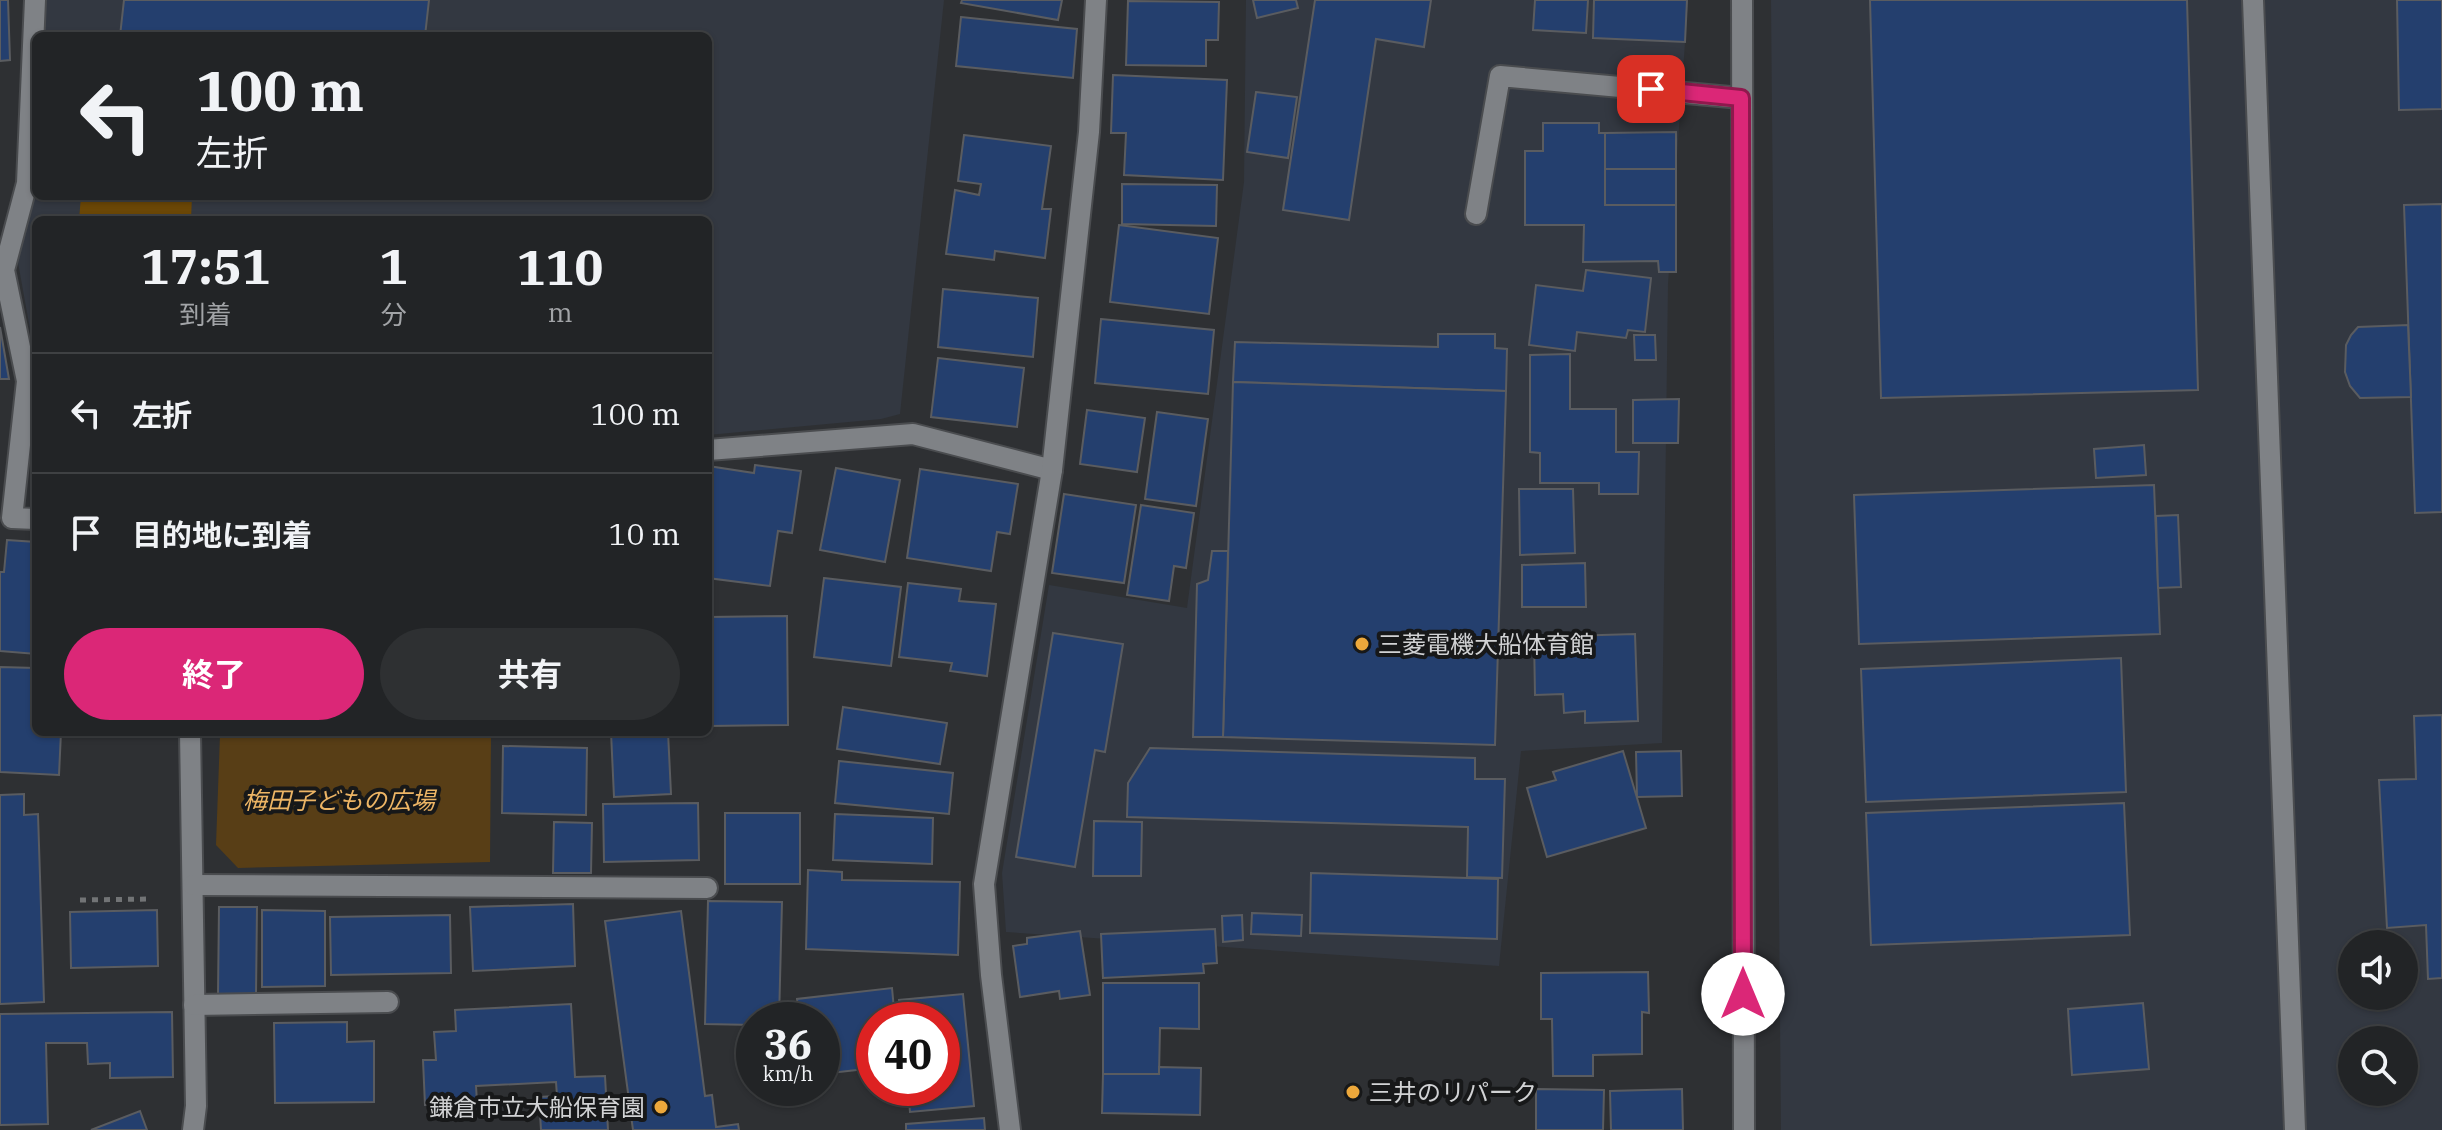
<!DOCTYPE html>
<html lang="ja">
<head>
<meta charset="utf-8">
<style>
	body { margin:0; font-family:"IBM Plex Serif","Noto Sans JP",serif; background:#2e3032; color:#f1f3f6; height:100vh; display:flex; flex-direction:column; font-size:30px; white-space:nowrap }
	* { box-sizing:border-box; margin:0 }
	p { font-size:26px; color:#a2a4a7 }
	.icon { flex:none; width:44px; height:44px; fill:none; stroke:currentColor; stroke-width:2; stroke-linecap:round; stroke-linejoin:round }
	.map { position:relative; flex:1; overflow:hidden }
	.sheet { position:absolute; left:32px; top:216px; width:680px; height:520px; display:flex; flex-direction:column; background:#222426; border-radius:12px; box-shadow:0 2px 6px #0004,0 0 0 2px #3f4143 }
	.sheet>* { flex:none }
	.banner { position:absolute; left:32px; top:32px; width:680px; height:168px; border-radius:12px; box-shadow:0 2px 6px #0004,0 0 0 2px #3f4143; background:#222426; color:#f1f3f6; overflow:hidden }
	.buttons { position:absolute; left:2338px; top:930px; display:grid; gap:16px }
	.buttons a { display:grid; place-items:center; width:80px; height:80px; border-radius:50%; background:#222426; box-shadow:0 2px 6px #0004,0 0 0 2px #3f4143; font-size:40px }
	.speed { position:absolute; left:736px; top:1002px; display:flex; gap:16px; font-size:40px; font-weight:700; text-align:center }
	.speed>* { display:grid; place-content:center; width:104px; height:104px; border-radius:50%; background:#222426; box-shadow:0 2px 6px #0004,0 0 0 2px #3f4143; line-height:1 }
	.speed small { font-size:20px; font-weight:400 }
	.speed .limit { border:12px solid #d22; background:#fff; color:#111 }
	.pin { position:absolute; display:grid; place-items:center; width:68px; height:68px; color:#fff; margin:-34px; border-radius:16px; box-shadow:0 4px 12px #0006 }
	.me { position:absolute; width:88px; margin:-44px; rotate:0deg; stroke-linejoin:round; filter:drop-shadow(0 0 6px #0008) }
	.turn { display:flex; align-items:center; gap:28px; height:168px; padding:0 32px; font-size:36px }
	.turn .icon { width:104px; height:104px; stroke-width:2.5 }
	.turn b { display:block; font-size:56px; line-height:68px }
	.eta { display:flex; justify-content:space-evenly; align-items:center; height:136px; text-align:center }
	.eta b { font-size:48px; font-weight:700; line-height:56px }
	.primary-button { display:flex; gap:16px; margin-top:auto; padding:16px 32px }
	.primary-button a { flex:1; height:92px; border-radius:48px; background:#db2777; color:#fff; font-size:32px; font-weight:700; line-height:92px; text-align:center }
	.primary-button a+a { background:#2e3032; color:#f1f3f6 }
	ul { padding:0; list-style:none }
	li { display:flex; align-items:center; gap:24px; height:120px; padding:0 32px; border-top:2px solid #3f4143 }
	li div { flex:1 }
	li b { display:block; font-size:30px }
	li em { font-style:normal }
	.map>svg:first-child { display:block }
	.built { fill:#333841; fill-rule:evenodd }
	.green { fill:#583e16 }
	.water { fill:#6b4706 }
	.building { fill:#243f6e; stroke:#5a5c60; stroke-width:2 }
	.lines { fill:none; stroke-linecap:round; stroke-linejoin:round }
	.minor-casing { stroke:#4a4c4f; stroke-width:24 }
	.path { stroke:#727476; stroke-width:5; stroke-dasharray:6 6; stroke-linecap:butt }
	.minor { stroke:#7f8286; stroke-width:20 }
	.route-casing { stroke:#8e194d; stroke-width:20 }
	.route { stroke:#db2777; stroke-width:14 }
	.poi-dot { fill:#eda83b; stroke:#171819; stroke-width:3 }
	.labels { text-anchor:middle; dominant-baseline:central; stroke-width:8; stroke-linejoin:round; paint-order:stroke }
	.poi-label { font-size:24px; fill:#d1d2d4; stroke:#171819; text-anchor:start }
	.park-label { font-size:24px; font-style:italic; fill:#edb565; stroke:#171819 }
</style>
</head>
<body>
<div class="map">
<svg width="2442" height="1130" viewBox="0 0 2442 1130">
	<rect width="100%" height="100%" fill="#2e3033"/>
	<g class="built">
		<polygon points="41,0 944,0 900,414 881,419 708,435 708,220 36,220 36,362 17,257 36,107 36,196 708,196 708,36 39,36"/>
		<polygon points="1246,0 1688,0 1668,284 1662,743 1521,751 1499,966 1006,932 1002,873 1049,585 1187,608 1244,182"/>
		<path d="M1771,0H2442V1130H1781ZM2352,944H2404V996H2352ZM2352,1040H2404V1092H2352Z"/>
	</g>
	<polygon class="green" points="220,735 491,735 490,862 238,868 216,845"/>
	<polygon class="water" points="81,196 192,196 191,220 79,220"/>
	<g class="building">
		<polygon points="0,0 8,0 10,60 0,61"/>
		<polygon points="124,0 429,0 425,36 120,36"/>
		<polygon points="962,0 1062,0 1058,20 961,3"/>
		<polygon points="1253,0 1296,0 1298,8 1257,18"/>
		<polygon points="1315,0 1431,0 1424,47 1376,39 1349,220 1283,210"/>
		<polygon points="1535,0 1588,0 1586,33 1533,30"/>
		<polygon points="1594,0 1687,0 1685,42 1593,38"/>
		<polygon points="1870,0 2187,0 2198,390 1881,398"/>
		<polygon points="2397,0 2442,0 2442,109 2399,110"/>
		<polygon points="1128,1 1219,2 1218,40 1206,40 1206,66 1126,65"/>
		<polygon points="961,17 1077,29 1073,78 956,66"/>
		<polygon points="1113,75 1227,80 1223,180 1124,175 1126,133 1111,133"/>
		<polygon points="1256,92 1297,97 1288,158 1247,152"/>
		<polygon points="1543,123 1599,123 1599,133 1605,133 1605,205 1676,205 1676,272 1659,272 1658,261 1583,262 1584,225 1525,225 1525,151 1543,151"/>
		<polygon points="1676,132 1676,169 1605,169 1605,133"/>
		<polygon points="964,135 1051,146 1042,209 1051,209 1045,258 995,251 994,260 946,254 955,190 979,195 981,184 958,181"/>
		<rect x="1605" y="169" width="71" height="36"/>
		<polygon points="1122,184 1217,185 1216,226 1122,224"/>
		<polygon points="2442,204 2442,512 2415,513 2404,205"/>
		<polygon points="1119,225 1218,238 1209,314 1110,302"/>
		<polygon points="32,226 36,226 36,286 31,286"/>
		<polygon points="1586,270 1651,278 1645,332 1628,330 1626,338 1577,332 1575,351 1529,345 1536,285 1583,291"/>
		<polygon points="943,289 1038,298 1033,357 938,347"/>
		<polygon points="1101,319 1214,330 1208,394 1095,383"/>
		<polygon points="2408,325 2411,397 2360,398 2350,386 2345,372 2346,345 2351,335 2358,327"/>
		<polygon points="0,327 9,379 0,379"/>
		<polygon points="1438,334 1495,334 1495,348 1507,349 1506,391 1233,382 1235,342 1438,347"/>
		<polygon points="1634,335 1655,335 1656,360 1635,360"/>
		<polygon points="1570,354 1570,409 1616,409 1616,452 1639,452 1638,494 1599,494 1599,483 1540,483 1540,453 1530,452 1530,355"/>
		<polygon points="938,358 1024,368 1017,427 931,417"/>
		<polygon points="1233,382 1506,391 1495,745 1223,737"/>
		<polygon points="1679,399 1678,443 1633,443 1633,400"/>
		<polygon points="1087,410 1145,418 1137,472 1080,464"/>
		<polygon points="1157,412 1208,419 1196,506 1145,499"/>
		<polygon points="2144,445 2146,475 2096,478 2094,449"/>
		<polygon points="755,465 801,471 792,533 778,531 770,586 708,578 708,466 754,473"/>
		<polygon points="836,468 900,480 885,562 820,550"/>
		<polygon points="920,469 1018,484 1010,534 997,532 991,571 907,558"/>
		<polygon points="2154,485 2160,634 1859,644 1854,495"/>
		<polygon points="1519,489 1573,489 1575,553 1520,555"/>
		<polygon points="1064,494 1136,505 1124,583 1052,573"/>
		<polygon points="1141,505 1194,513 1186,568 1174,566 1169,601 1127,595"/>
		<polygon points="2178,515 2181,587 2158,588 2156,516"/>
		<polygon points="7,540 36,542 36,654 0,651 0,572 4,572"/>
		<polygon points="1212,551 1228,551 1223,737 1193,737 1197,584 1208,580"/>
		<polygon points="1585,563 1586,607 1522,607 1522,565"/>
		<polygon points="824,578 901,587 891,666 814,657"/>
		<polygon points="908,583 961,589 959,601 996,604 987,676 950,671 952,663 899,657"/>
		<polygon points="787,616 788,725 708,726 708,617"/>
		<polygon points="1053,633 1123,644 1105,752 1095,750 1075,867 1016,857"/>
		<polygon points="1635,634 1638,721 1585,723 1585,711 1564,713 1563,694 1535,695 1534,637"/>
		<polygon points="2121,658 2126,792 1866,802 1861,669"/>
		<polygon points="0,667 36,668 36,732 61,732 59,775 0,772"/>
		<polygon points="843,707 947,723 940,764 837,749"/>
		<polygon points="2442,715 2442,978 2428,979 2426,925 2387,928 2379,780 2416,779 2414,716"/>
		<polygon points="611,732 668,732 671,794 614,797"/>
		<polygon points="503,746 587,748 586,815 502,813"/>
		<polygon points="1150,748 1475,758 1475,779 1505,779 1502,878 1467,877 1468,827 1127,817 1128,783"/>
		<polygon points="1623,751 1646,828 1547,857 1527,788 1556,780 1553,772"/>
		<polygon points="1681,751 1682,796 1637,797 1636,752"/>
		<polygon points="839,761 953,773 949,814 835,803"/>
		<polygon points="24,794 24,815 38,814 44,1002 0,1004 0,795"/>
		<polygon points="698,803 699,860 604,862 603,804"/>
		<polygon points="2124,803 2130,935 1871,945 1866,813"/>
		<rect x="725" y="813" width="75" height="71"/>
		<polygon points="835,814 933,818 932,864 833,860"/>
		<polygon points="1094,821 1142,822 1141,876 1093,876"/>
		<polygon points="554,822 592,823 591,873 553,873"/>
		<polygon points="808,870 842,872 842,880 960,882 958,955 806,949"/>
		<polygon points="1311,873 1498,879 1497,939 1310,933"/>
		<polygon points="708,901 782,902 779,1020 754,1020 754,1025 705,1024"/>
		<polygon points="573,904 575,966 473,971 470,907"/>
		<polygon points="219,907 257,907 256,995 218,995"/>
		<polygon points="157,910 158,966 71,968 70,912"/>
		<polygon points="262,910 325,911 325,986 262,987"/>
		<polygon points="681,911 705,1096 712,1095 716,1127 738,1124 739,1130 633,1130 605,921"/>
		<polygon points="1252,913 1302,915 1301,936 1251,934"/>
		<polygon points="450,915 451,973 331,975 330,917"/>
		<polygon points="1242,915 1243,940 1223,942 1222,916"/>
		<polygon points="1215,929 1217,963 1203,964 1204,973 1103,978 1101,934"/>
		<polygon points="1080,931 1090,995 1060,999 1059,991 1020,997 1013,946 1027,944 1027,938"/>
		<polygon points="1648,972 1649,1013 1642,1012 1642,1054 1593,1055 1593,1076 1553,1076 1552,1019 1541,1019 1541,973"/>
		<polygon points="1103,983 1199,983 1199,1029 1160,1028 1159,1074 1103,1074"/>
		<polygon points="892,988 895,1020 874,1020 874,1068 822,1074 822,1020 799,1020 797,999"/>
		<polygon points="963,994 974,1106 910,1112 908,1088 942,1088 942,1020 901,1020 899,1000"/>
		<polygon points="2143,1003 2149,1069 2072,1075 2068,1009"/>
		<polygon points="571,1004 575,1077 605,1076 608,1130 541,1130 539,1097 557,1096 556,1082 476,1086 477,1102 425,1105 423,1060 436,1060 434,1032 456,1031 455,1010"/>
		<polygon points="172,1012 173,1077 110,1078 110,1063 88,1064 87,1043 46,1043 48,1124 0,1125 0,1014"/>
		<polygon points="347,1022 347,1042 374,1041 374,1102 275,1103 274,1023"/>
		<polygon points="1159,1067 1201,1068 1200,1115 1102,1113 1103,1074 1159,1074"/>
		<polygon points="1536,1089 1604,1090 1603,1130 1536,1130"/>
		<polygon points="1682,1089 1683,1130 1611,1130 1610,1091"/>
		<polygon points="140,1111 147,1130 91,1130"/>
		<polygon points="984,1118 985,1130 906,1130 906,1124"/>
	</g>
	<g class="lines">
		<g class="minor-casing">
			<g id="minor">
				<polyline points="35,0 27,183 4,270 27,381 12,518 36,519"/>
				<polyline points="1742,0 1744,1130"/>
				<polyline points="2253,0 2295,1130"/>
				<polyline points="1476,214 1500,76 1741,98"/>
				<polyline points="708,450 913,434 1052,470"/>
				<polyline points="190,732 196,1106 193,1130"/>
				<polyline points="193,885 707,888"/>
				<polyline points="194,1005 388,1002"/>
				<polyline points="1010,1130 991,975 984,884 1052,470 1089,132 1096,0"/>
			</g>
		</g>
		<polyline class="path" points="80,900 152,899"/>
		<use href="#minor" class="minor"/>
	</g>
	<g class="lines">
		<g class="route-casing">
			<polyline id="route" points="1651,89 1741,98 1743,994"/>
		</g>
		<use href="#route" class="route"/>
	</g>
	<g class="poi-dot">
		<circle cx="1362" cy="644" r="8"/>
		<circle cx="1353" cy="1092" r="8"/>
		<circle cx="661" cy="1107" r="8"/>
	</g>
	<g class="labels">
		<g class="poi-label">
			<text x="1378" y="644">三菱電機大船体育館</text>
			<text x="1369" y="1092">三井のリパーク</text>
			<text x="645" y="1107" text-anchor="end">鎌倉市立大船保育園</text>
		</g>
		<g class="park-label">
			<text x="339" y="800">梅田子どもの広場</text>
		</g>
	</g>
</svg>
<div class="buttons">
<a><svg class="icon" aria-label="sound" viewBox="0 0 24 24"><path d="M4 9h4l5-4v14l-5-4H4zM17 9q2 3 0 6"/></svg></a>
<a><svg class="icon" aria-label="search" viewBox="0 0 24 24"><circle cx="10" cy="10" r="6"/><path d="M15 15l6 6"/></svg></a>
</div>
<div class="speed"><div>36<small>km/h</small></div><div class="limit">40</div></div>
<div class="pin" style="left:1651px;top:89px;background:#d93025"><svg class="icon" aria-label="arrive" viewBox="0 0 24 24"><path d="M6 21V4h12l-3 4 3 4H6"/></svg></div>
<svg class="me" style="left:1743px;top:994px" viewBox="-20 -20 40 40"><circle r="19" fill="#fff"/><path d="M0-13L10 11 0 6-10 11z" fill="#db2777"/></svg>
<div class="banner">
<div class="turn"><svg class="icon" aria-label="left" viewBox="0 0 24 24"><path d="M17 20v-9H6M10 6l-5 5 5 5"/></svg><div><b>100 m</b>左折</div></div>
</div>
<section class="sheet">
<div class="eta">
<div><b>17:51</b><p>到着</p></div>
<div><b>1</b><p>分</p></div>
<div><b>110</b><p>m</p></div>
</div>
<ul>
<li><svg class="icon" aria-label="left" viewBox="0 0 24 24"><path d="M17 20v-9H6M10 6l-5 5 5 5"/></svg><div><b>左折</b></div><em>100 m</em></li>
<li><svg class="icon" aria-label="arrive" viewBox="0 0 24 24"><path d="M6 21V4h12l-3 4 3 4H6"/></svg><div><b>目的地に到着</b></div><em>10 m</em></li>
</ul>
<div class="primary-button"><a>終了</a><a>共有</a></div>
</section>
</div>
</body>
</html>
